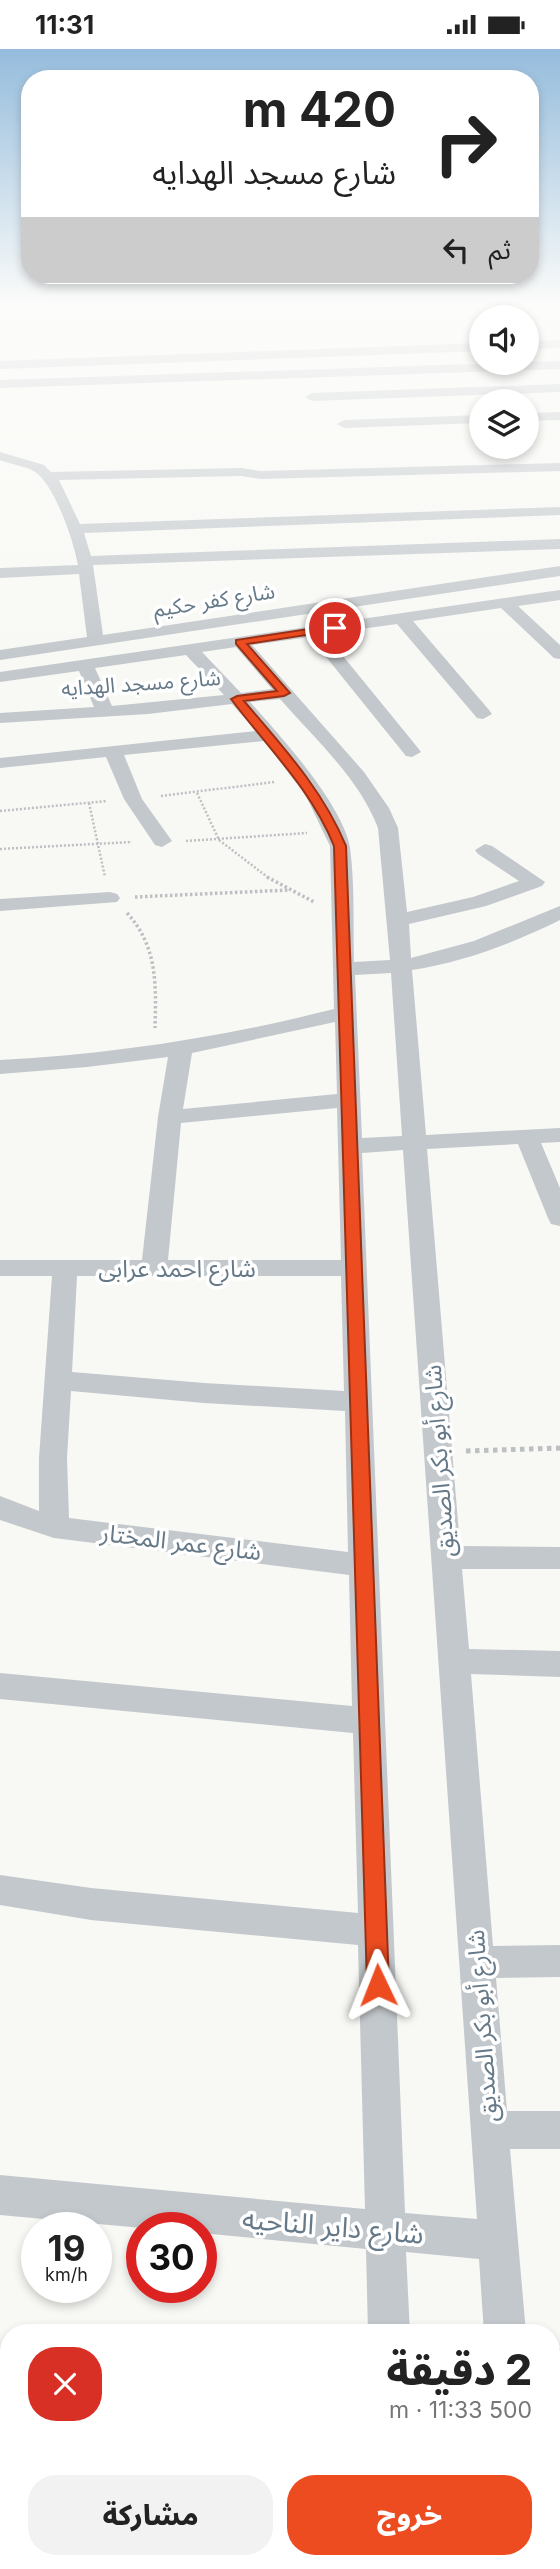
<!DOCTYPE html>
<html lang="ar">
<head>
<meta charset="utf-8">
<style>
	body { margin:0; font-family:Inter,"Noto Sans Arabic",sans-serif; background:#f2f2f2; color:#222; direction:rtl; height:100vh; display:flex; flex-direction:column; font-size:26px; white-space:nowrap }
	* { box-sizing:border-box; margin:0 }
	p { font-size:23px; color:#767676 }
	.icon { flex:none; width:38px; height:38px; fill:none; stroke:currentColor; stroke-width:2; stroke-linecap:round; stroke-linejoin:round }
	.map { position:relative; flex:1; overflow:hidden; direction:ltr }
	.side { position:absolute; left:0px; top:2275px; width:560px; height:245px; display:flex; flex-direction:column; background:#fff; border-radius:28px 28px 0 0; box-shadow:0 4px 10px #0003; direction:rtl }
	.side>* { flex:none }
	.top-card { position:absolute; left:21px; top:21px; width:518px; height:214px; border-radius:28px; box-shadow:0 4px 10px #0003; direction:rtl; background:#fff; color:#222; overflow:hidden }
	.tools { position:absolute; left:469px; top:256px; display:grid; gap:14px }
	.tools a { display:grid; place-items:center; width:70px; height:70px; border-radius:50%; background:#fff; box-shadow:0 4px 10px #0003; font-size:35px }
	.speed { position:absolute; left:21px; top:2163px; display:flex; gap:14px; font-size:35px; font-weight:700; text-align:center }
	.speed>* { display:grid; place-content:center; width:91px; height:91px; border-radius:50%; background:#fff; box-shadow:0 4px 10px #0003; line-height:1 }
	.speed small { font-size:18px; font-weight:400 }
	.speed .limit { border:10px solid #d22; background:#fff; color:#111 }
	.pin { position:absolute; display:grid; place-items:center; width:60px; height:60px; color:#fff; margin:-30px; border:4px solid #fff; border-radius:50%; box-shadow:0 2px 7px #0007 }
	.me { position:absolute; width:77px; margin:-38px; rotate:358deg; stroke-linejoin:round; filter:drop-shadow(0 0 5px #0008) }
	.turn { display:flex; align-items:center; gap:24px; height:147px; padding:0 28px; font-size:32px }
	.turn .icon { width:91px; height:91px; stroke-width:2.5 }
	.turn b { display:block; font-size:49px; line-height:60px }
	.then { display:flex; align-items:center; height:66px; padding:0 28px; background:#0003; gap:14px; font-size:26px }
	.round { display:grid; place-items:center; flex:none; width:74px; height:74px; border-radius:28px; background:#f2f2f2 }
	.overview { display:flex; align-items:center; justify-content:space-between; height:119px; padding:0 28px }
	h1 { font-size:42px; font-weight:800; line-height:52px }
	.action { display:flex; gap:14px; margin-top:auto; padding:14px 28px }
	.action a { flex:1; height:80px; border-radius:28px; background:#ed4c20; color:#fff; font-size:28px; font-weight:800; line-height:80px; text-align:center }
	.action a+a { background:#f2f2f2; color:#222 }
	.status { display:flex; justify-content:space-between; align-items:center; height:49px; padding:0 35px; background:#fff; direction:ltr }
	.status svg { height:19px; fill:currentColor }
	.map>svg:first-child { display:block }
	.lines { fill:none; stroke-linecap:round; stroke-linejoin:round }
	.path-far2 { stroke:#bdc0c3; stroke-width:2.5; stroke-dasharray:2 2; stroke-linecap:butt }
	.path-far1 { stroke:#bdc0c3; stroke-width:3.5; stroke-dasharray:2.5 2.5; stroke-linecap:butt }
	.path { stroke:#bdc0c3; stroke-width:5; stroke-dasharray:4.5 4.5; stroke-linecap:butt }
	.street { fill:#c3c8cc; fill-rule:evenodd }
	.route { fill:#ed4c20; stroke:#9a3115; stroke-width:2 }
	.labels { text-anchor:middle; dominant-baseline:central; stroke-width:7; stroke-linejoin:round; paint-order:stroke }
	.far-street-label { font-size:21px; fill:#657988; stroke:#fff }
	.street-label { font-size:24px; fill:#657988; stroke:#fff }
	.near-street-label { font-size:28px; fill:#657988; stroke:#fff }
</style>
</head>
<body>
<div class="status"><b>11:31</b><svg viewBox="0 0 49 12"><path d="M0 12V9h3v3zM5 12V6h3v6zM10 12V3h3v9zM15 12V0h3v12zM26 1h20v11H26zM47 4h2v5h-2z"/></svg></div>
<div class="map">
<svg width="560" height="2520" viewBox="0 0 560 2520">
	<rect width="100%" height="100%" fill="#f8f8f5"/>
	<g class="lines">
		<g class="path-far2">
			<polyline points="197,744 219,791 270,830"/>
			<polyline points="161,747 274,733"/>
			<polyline points="89,754 105,828"/>
			<polyline points="0,762 107,752"/>
			<polyline points="186,792 307,784"/>
			<polyline points="0,800 132,793"/>
		</g>
		<g class="path-far1">
			<polyline points="267,828 314,853"/>
			<polyline points="135,848 289,841"/>
			<path d="M127,864C158,898 156,936 155,979"/>
		</g>
		<polyline class="path" points="466,1402 560,1399"/>
		<g class="street">
			<polygon points="560,291 560,299 527,300 527,292"/>
			<polygon points="481,294 481,302 0,320 0,312"/>
			<polygon points="560,312 560,320 0,339 0,331"/>
			<polygon points="560,335 560,343 312,352 305,348 312,344"/>
			<polygon points="560,363 560,371 527,372 527,364"/>
			<polygon points="481,366 481,374 344,379 337,375 344,371"/>
			<path d="M0,403L44,416L51,423L241,419L261,422L560,414V422L261,430L241,427L59,431L80,475L560,458V466L84,484L91,507L560,490V500L93,516L103,586L560,517V527L0,611V601L87,588L79,525L0,529V519L78,516C74,493 54,432 32,421C23,417 10,415 0,411Z"/>
			<path d="M560,541V551L518,557L560,596V610L554,609L501,559L413,572L489,661L492,665L483,670L477,669L397,575L325,585L418,699L421,703L412,708L406,707L310,588L252,596L364,723L389,759L398,779L407,863L473,848L519,832L478,805L475,801L485,795L492,797L545,833L542,837L486,857L409,875L411,909L474,892L560,857V871C514,894 463,913 412,921L426,1086L560,1079V1093L541,1094L560,1139V1177L551,1175L548,1169L518,1095L427,1100L460,1497L560,1498V1520H462L469,1600L560,1602V1628L471,1625L493,1897L560,1896V1928L496,1929L507,2062H560V2100H510L526,2284H484L479,2210L406,2203L410,2284H368L366,2200L201,2184V2179H142L0,2166V2126L365,2160L358,1896L91,1871L0,1856V1826L91,1839L358,1864L353,1684L0,1650V1624L352,1657L349,1526L54,1489L0,1471V1447L39,1462V1409L52,1227H0V1211H142L158,1068L168,1008L87,1018L0,1025V1011C113,1005 224,988 334,960L330,797L305,745L264,692L124,706L142,750L172,792L162,798L155,796L124,750L106,708L0,719V709L256,682L232,655L148,665L0,674V664L94,658L79,622L0,633V623ZM236,598L272,640L241,644L202,603ZM186,606L224,646L112,657L95,619ZM280,650C315,690 359,729 378,779L390,911L354,913C353,876 355,836 350,799C344,757 279,685 250,653ZM391,924L402,1087L362,1089L355,926ZM335,973L337,1045L183,1060L192,1004ZM337,1059L341,1211H168L181,1074ZM403,1101L477,2170L405,2164L362,1104ZM77,1227H341L344,1342L204,1334L72,1323ZM71,1342L204,1354L345,1362L348,1503L69,1469L67,1409Z"/>
			<polygon points="110,843 117,845 120,849 117,853 0,862 0,850"/>
			<polygon points="560,2299 560,2341 551,2342 551,2300"/>
			<rect x="375" y="2511" width="44" height="9"/>
			<polygon points="503,2511 547,2511 548,2520 504,2520"/>
		</g>
	</g>
	<linearGradient id="sky" x2="0" y2="1"><stop stop-color="#95bcdc"/><stop offset="0.42" stop-color="#fcfcfa"/><stop offset="1" stop-color="#fcfcfa" stop-opacity="0"/></linearGradient>
	<rect width="560" height="612" fill="url(#sky)"/>
	<path class="route" d="M335,576L339,577V581L247,595L290,644L284,647L244,652C283,698 323,741 346,797L389,1936L386,1943L378,1946L370,1943L367,1936L334,797C311,740 268,699 231,650L237,647L277,642L236,595V591Z"/>
	<g class="labels">
		<g class="far-street-label">
			<text transform="translate(214 551) rotate(-9)">شارع كفر حكيم</text>
			<text transform="translate(141 634) rotate(-4)">شارع مسجد الهدايه</text>
		</g>
		<g class="street-label">
			<text x="177" y="1219">شارع احمد عرابى</text>
			<text transform="translate(439 1412) rotate(-94)">شارع أبو بكر الصديق</text>
			<text transform="translate(181 1493) rotate(7)">شارع عمر المختار</text>
			<text transform="translate(482 1977) rotate(-94)">شارع أبو بكر الصديق</text>
		</g>
		<g class="near-street-label">
			<text transform="translate(333 2177) rotate(5)">شارع داير الناحيه</text>
		</g>
	</g>
</svg>
<div class="tools">
<a><svg class="icon" aria-label="sound" viewBox="0 0 24 24"><path d="M4 9h4l5-4v14l-5-4H4zM17 9q2 3 0 6"/></svg></a>
<a><svg class="icon" aria-label="layers" viewBox="0 0 24 24"><path d="M12 4l9 5-9 5-9-5zM3 14l9 5 9-5"/></svg></a>
</div>
<div class="speed"><div>19<small>km/h</small></div><div class="limit">30</div></div>
<div class="pin" style="left:335px;top:579px;background:#d93025"><svg class="icon" aria-label="arrive" viewBox="0 0 24 24"><path d="M6 21V4h12l-3 4 3 4H6"/></svg></div>
<svg class="me" style="left:378px;top:1936px" viewBox="-20 -20 40 40"><path d="M0-17L14 15 0 8-14 15z" fill="#ed4c20" stroke="#fff" stroke-width="4"/></svg>
<div class="top-card">
<div class="turn"><svg class="icon" aria-label="right" viewBox="0 0 24 24"><path d="M7 20v-9h11M14 6l5 5-5 5"/></svg><div><b>420 m</b>شارع مسجد الهدايه</div></div>
<div class="then">ثم<svg class="icon" aria-label="left" viewBox="0 0 24 24"><path d="M17 20v-9H6M10 6l-5 5 5 5"/></svg></div>
</div>
<section class="side">
<div class="overview"><div><h1>2 دقيقة</h1><p>500 m · 11:33</p></div><a class="round" style="background:#d93025;color:#fff"><svg class="icon" aria-label="close" viewBox="0 0 24 24"><path d="M6 6l12 12M18 6L6 18"/></svg></a></div>
<div class="action"><a>خروج</a><a>مشاركة</a></div>
</section>
</div>
</body>
</html>
